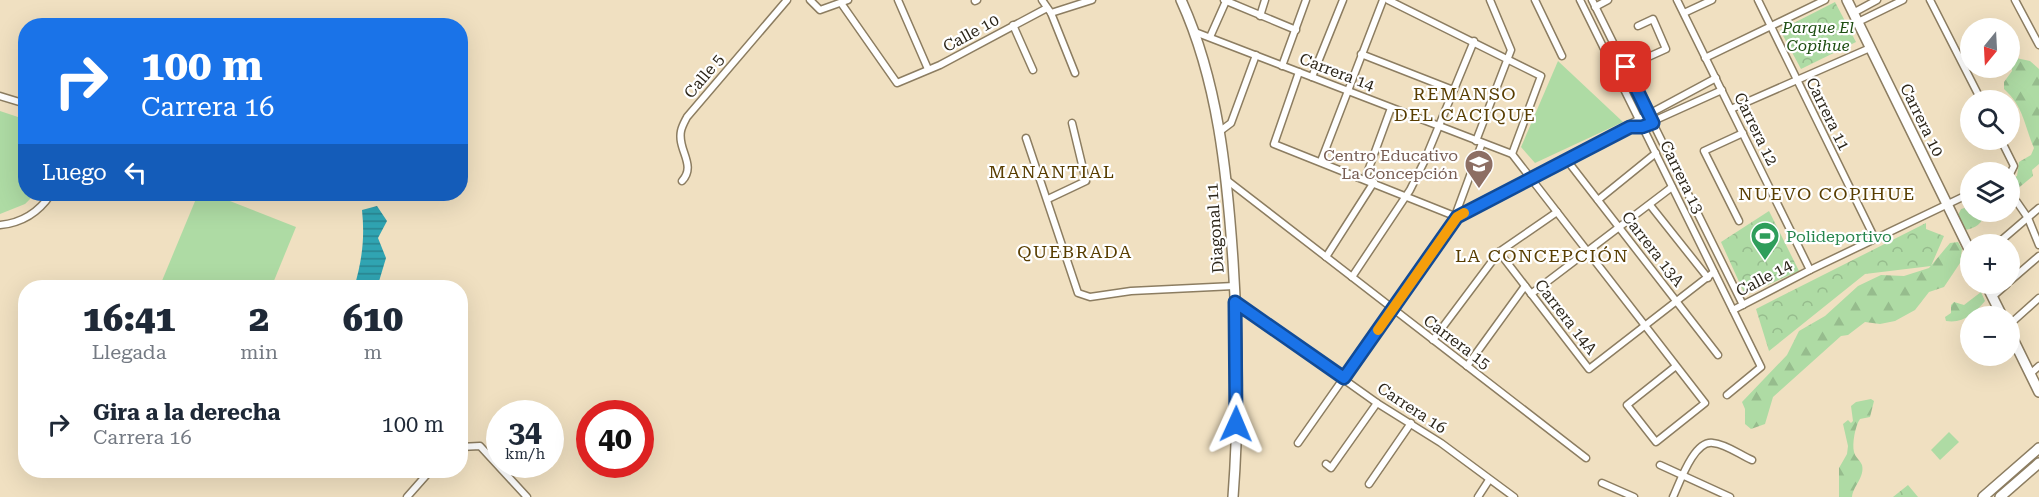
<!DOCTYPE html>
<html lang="es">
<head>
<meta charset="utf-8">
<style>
	body { margin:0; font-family:"Roboto Serif",serif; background:#f2f2f3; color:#1f2937; height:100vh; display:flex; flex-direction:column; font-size:22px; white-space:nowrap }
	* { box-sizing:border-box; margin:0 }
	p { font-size:20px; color:#747a83 }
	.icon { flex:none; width:33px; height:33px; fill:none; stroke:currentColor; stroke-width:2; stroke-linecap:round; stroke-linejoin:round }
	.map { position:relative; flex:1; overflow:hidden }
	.details { position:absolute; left:18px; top:280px; width:450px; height:198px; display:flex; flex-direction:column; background:#fff; border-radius:24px; box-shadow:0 6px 24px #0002 }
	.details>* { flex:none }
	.hud { position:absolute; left:18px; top:18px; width:450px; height:183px; border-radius:24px; box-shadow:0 6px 24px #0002; background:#1a73e8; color:#fff; overflow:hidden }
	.needle { width:39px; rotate:198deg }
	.fabs { position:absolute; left:1960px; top:18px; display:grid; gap:12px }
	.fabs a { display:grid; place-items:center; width:60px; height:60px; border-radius:50%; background:#fff; box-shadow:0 6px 24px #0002; font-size:30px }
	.speed { position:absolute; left:486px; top:400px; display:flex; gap:12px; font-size:30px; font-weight:700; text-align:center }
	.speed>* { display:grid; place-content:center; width:78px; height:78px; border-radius:50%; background:#fff; box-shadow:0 6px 24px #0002; line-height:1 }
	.speed small { font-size:15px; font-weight:400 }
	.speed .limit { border:9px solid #d22; background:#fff; color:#111 }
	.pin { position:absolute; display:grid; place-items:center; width:51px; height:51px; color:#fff; margin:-26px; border-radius:12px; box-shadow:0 3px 9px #0006 }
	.me { position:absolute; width:66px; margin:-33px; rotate:1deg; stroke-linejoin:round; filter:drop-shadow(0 0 4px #0008) }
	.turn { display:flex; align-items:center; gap:21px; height:126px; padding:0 24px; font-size:27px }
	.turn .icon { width:78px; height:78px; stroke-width:2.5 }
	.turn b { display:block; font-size:42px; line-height:51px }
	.then { display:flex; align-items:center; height:57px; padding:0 24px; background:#0003; gap:12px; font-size:22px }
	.eta { display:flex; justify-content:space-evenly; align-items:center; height:102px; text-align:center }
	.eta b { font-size:36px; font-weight:800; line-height:42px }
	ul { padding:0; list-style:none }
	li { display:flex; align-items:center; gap:18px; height:84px; padding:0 24px }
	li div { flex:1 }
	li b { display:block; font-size:22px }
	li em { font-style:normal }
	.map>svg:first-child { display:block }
	.grass { fill:#aedba4 }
	.forest { fill:url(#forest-firs) }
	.park { fill:url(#park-crowns) }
	.water { fill:url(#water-rules) }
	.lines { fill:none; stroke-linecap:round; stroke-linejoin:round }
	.street-casing { stroke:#8c7d61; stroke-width:9 }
	.secondary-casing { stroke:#8c7d61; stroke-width:12 }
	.street { stroke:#fff; stroke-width:6 }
	.secondary { stroke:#fff; stroke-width:9 }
	.route-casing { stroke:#114b97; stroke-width:15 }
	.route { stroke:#1a73e8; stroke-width:10 }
	.slow { stroke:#f59e0b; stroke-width:10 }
	.labels { text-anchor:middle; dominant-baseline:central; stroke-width:4.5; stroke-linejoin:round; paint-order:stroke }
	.park-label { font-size:16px; font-style:italic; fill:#1e4f12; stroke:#fff }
	.street-label { font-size:16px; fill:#2c261a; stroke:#fff }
	.education-label { font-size:16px; fill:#785e54; stroke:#fff; text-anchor:end }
	.leisure-label { font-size:16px; fill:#27864d; stroke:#fff; text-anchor:start }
	.neighbourhood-label { font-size:18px; letter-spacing:1.5px; fill:#583d00; stroke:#fff }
</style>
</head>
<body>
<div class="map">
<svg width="2039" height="497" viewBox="0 0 2039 497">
	<defs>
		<pattern id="forest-firs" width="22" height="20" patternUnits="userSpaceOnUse" patternTransform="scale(1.5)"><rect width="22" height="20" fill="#aedba4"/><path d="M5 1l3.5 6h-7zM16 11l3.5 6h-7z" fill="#96bc8d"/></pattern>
		<pattern id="park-crowns" width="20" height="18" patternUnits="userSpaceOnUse" patternTransform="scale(1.5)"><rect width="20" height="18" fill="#aedba4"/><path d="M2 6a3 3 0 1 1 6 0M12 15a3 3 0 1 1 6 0" fill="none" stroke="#96bc8d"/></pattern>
		<pattern id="water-rules" width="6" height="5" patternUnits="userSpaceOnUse" patternTransform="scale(1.5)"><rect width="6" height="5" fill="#30a4b2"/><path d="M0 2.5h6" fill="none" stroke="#298590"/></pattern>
	</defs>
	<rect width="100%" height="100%" fill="#f0e0c1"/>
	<g class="grass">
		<polygon points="1558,61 1623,122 1535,163 1521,147"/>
		<polygon points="0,111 18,117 25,123 26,194 35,194 25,204 0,214"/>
		<polygon points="198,194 212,194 296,227 271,288 159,288"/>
		<polygon points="1949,432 1959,442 1940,460 1931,450"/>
	</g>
	<g class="forest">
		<path d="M2016,58L2030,61L2039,69V164L2032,170L2033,176L2016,190L2010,187V179L2017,176L2019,162L2031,155L2034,148C2024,125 2024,107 2004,89V82L2012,71L2011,63Z"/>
		<path d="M1971,199V212H1985C1983,223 1976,229 1963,230L1958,215L1961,209L1968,207Z"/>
		<polygon points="1958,242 1962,249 1960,263 1944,287 1929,292 1915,310 1895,321 1880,324 1865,322 1848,335 1841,336 1773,397 1765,424 1751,429 1745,424 1745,409 1742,402 1787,355 1799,331 1825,316 1858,286 1881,275 1904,276 1929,268 1950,243"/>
		<path d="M1981,292L1985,301C1975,313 1963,324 1946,321L1945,317L1951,313V305L1954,302L1964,305Z"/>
		<path d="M1871,399L1874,401L1870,417L1860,419C1855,426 1852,444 1854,452C1855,457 1860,460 1862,465C1865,477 1853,486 1852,497H1839V468L1847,454L1848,446L1843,424L1848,420L1851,423L1853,421L1851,406L1856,402Z"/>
	</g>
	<g class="park">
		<polygon points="1835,2 1856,42 1801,69 1780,30"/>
		<polygon points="1769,211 1799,271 1745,295 1721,242"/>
		<polygon points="1926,223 1926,229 1944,236 1931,266 1865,274 1769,351 1756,309"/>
		<polygon points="1908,485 1918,497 1893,497"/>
	</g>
	<path class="water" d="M377,206L387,221L378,238L386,258L377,288H354C362,261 365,238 362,210Z"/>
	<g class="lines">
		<g class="street-casing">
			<g id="street">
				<polyline points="810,0 820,10 848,0"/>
				<polyline points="898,0 928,69"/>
				<polyline points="1042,0 1051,13 1075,73"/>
				<polyline points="1224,0 1296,30"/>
				<polyline points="1388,0 1541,76 1512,154"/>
				<polyline points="1535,0 1562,56"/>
				<polyline points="1580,0 1761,367 1727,395"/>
				<polyline points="1592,0 1743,305"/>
				<polyline points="1677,0 1810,270"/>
				<polyline points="1758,0 1875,239"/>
				<polyline points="1930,0 1981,100"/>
				<polyline points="2015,0 2039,45"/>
				<polyline points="975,1 977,0"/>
				<polyline points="841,3 897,83 940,65 1047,8"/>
				<polyline points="1595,7 1608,0"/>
				<polyline points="1051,13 1092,0"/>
				<polyline points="1684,13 1712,0"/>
				<polyline points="1853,13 1877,0"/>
				<polyline points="1260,16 1265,0"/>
				<polyline points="1858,22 1903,0"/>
				<polyline points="1013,25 1033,70"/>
				<polyline points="1195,32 1512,154 1705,403 1656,442 1627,405 1676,366"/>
				<polyline points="1210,37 1226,1"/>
				<polyline points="1361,54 1453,90"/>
				<polyline points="1705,58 1825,0"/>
				<polyline points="1282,66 1306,0"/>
				<polyline points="1626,67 1666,49 1653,19 1638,26"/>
				<polyline points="1299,72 1274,144 1457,217"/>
				<polyline points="1312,77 1343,0"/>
				<polyline points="0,96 26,104"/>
				<polyline points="1731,109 1870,48"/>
				<polyline points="1640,127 1722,90"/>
				<polyline points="1219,132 1231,123 1256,55"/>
				<polyline points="1026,138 1078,293 1090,297 1131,291 1234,286"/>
				<polyline points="2001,140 2014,166 2010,174"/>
				<polyline points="1476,141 1511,50 1490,0"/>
				<polyline points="1566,159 1718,355"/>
				<polyline points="1321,161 1383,0"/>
				<polyline points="1365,179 1391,108"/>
				<path d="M682,181C697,165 677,150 681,131C682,126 685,121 687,117L787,0"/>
				<polyline points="1228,181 1586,458"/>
				<polyline points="2010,192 2028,218 2039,245"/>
				<polyline points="1048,199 1086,181 1072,123"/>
				<polyline points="1598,200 1656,153"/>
				<polyline points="1650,205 1708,278"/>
				<polyline points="1455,216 1482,143"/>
				<polyline points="1739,221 1704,151 1743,133"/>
				<path d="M0,225C22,223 39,212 51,194"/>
				<polyline points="1997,244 2039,208"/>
				<polyline points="1499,252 1589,369 1714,272"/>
				<polyline points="1326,257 1374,182"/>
				<polyline points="1352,277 1410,190 1424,162 1474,41"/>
				<polyline points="2010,281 2039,256"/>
				<polyline points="1531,294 1672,187"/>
				<polyline points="1992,297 2007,284"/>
				<polyline points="1235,302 1377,403 1441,443 1514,497"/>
				<polyline points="1733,310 1810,270 1971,193"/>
				<polyline points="2010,324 2039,298"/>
				<polyline points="1433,340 1499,252 1557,212"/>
				<polyline points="1467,366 1525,286"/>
				<polyline points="2030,374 2039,366"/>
				<polyline points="1298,443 1457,217 1716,78"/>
				<polyline points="460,447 480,446 527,497"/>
				<polyline points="1326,464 1331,468 1377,403"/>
				<polyline points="1660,465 1730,497"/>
				<polyline points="1602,483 1634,497"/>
				<polyline points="1369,484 1411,423"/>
				<polyline points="407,497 430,471"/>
				<polyline points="1478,497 1489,480"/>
				<path d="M1673,497C1680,482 1694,440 1713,443C1726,444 1740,455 1752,460"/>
			</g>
		</g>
		<g class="secondary-casing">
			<g id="secondary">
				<path d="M1181,0C1218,81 1227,173 1233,261C1238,339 1239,419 1233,497"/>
				<polyline points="1847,0 1971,253"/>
				<polyline points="1986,284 2002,316"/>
				<polyline points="2010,333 2039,392"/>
				<polyline points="1983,497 2039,448"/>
				<polyline points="2000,497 2039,463"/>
			</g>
		</g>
		<use href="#street" class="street"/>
		<use href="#secondary" class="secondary"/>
	</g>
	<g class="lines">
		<g class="route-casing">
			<polyline id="route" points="1236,424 1235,302 1344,378 1457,217 1630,127 1642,127 1653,123 1626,67"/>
		</g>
		<use href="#route" class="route"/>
		<polyline class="slow" points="1378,330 1457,217 1464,213"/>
	</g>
	<defs>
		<g id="school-pin" transform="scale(1.5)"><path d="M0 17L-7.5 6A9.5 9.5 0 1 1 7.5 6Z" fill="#8d6e63" stroke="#fff"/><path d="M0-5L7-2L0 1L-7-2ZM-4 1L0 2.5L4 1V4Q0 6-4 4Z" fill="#fff"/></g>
		<g id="stadium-pin" transform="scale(1.5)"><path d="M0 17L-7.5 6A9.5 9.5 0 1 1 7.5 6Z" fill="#2e9e5b" stroke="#fff"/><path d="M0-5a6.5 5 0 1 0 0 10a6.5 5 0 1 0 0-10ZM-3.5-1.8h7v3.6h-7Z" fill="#fff"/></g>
	</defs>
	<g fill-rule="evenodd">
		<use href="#school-pin" x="1479" y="164"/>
		<use href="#stadium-pin" x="1765" y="236"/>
	</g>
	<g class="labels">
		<g class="park-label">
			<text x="1818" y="27">Parque El<tspan x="1818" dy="18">Copihue</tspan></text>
		</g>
		<g class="street-label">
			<text transform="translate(971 33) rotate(-29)">Calle 10</text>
			<text transform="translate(1337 72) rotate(21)">Carrera 14</text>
			<text transform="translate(704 76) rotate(-50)">Calle 5</text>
			<text transform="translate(1828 114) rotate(64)">Carrera 11</text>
			<text transform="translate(1922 120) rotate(64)">Carrera 10</text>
			<text transform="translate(1756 129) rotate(64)">Carrera 12</text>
			<text transform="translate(1682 177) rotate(64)">Carrera 13</text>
			<text transform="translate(1215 228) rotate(-94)">Diagonal 11</text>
			<text transform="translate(1653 249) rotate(52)">Carrera 13A</text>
			<text transform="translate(1764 278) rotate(-28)">Calle 14</text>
			<text transform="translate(1566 317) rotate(52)">Carrera 14A</text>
			<text transform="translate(1457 342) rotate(37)">Carrera 15</text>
			<text transform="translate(1412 408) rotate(33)">Carrera 16</text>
		</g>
		<g class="education-label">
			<text x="1458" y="155">Centro Educativo<tspan x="1458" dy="18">La Concepción</tspan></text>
		</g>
		<g class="leisure-label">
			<text x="1786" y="236">Polideportivo</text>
		</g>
		<g class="neighbourhood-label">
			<text x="1465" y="93">REMANSO<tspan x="1465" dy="21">DEL CACIQUE</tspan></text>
			<text x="1052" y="171">MANANTIAL</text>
			<text x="1827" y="193">NUEVO COPIHUE</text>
			<text x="1075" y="251">QUEBRADA</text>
			<text x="1542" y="255">LA CONCEPCIÓN</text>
		</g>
	</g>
</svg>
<div class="fabs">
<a><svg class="needle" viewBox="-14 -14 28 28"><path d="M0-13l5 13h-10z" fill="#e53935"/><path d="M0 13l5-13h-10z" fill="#747a83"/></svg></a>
<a><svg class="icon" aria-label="search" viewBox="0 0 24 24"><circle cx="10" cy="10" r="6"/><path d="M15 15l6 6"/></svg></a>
<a><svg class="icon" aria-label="layers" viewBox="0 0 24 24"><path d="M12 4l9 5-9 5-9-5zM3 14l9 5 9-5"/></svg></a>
<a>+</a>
<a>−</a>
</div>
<div class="speed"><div>34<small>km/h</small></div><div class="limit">40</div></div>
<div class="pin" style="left:1626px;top:67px;background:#d93025"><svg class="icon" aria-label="arrive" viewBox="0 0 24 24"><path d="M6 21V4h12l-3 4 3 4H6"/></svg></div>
<svg class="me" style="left:1236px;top:424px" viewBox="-20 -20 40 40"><path d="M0-17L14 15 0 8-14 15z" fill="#1a73e8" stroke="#fff" stroke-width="4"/></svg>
<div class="hud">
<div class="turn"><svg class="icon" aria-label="right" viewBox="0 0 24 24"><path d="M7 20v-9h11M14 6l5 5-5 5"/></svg><div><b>100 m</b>Carrera 16</div></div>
<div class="then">Luego<svg class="icon" aria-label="left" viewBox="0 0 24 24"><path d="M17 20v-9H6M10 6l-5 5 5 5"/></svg></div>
</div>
<section class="details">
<div class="eta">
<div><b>16:41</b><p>Llegada</p></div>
<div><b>2</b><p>min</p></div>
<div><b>610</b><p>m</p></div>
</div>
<ul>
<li><svg class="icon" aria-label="right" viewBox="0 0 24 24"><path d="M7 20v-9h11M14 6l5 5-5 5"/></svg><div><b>Gira a la derecha</b><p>Carrera 16</p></div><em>100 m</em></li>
</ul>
</section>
</div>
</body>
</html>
